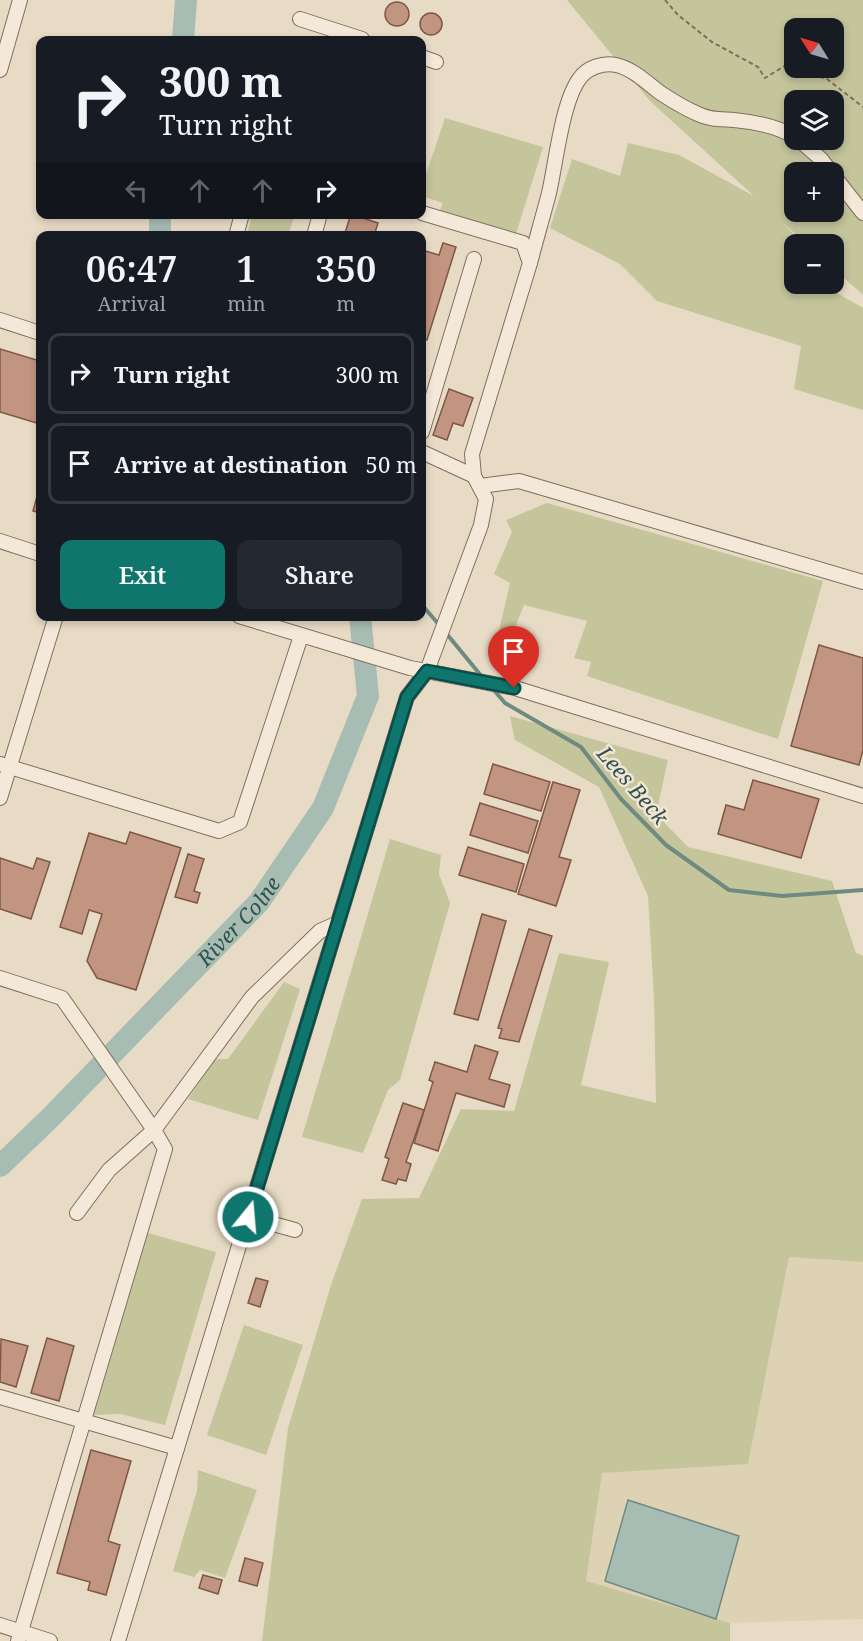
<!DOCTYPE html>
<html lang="en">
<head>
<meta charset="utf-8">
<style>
	body { margin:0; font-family:"Noto Serif",serif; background:#242831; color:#f1f3f6; height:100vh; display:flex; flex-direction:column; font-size:22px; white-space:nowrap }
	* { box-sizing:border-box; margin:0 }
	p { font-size:20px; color:#9ea1a6 }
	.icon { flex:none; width:33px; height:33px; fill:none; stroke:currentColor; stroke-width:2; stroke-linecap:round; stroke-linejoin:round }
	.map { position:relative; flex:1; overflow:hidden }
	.side { position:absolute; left:36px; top:231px; width:390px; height:390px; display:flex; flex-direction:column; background:#171b24; border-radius:12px; box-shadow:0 3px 9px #0003 }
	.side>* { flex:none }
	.guide { position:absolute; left:36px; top:36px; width:390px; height:183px; border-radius:12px; box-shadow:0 3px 9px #0003; background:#171b24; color:#f1f3f6; overflow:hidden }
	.needle { width:39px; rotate:307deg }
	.tools { position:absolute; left:784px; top:18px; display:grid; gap:12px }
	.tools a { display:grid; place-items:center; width:60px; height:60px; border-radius:12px; background:#171b24; box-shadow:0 3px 9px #0003; font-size:30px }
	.pin { position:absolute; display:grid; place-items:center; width:51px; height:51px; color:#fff; margin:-62px -26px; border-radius:50% 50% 50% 0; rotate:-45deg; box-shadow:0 0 6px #0007 }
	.pin .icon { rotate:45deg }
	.me { position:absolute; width:66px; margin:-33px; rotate:17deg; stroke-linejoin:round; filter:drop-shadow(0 0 4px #0008) }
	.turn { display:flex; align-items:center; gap:21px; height:126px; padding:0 24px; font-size:27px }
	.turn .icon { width:78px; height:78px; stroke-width:2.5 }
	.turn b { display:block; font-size:42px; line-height:51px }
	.lanes { display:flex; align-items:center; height:57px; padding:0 24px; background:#0003; justify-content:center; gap:30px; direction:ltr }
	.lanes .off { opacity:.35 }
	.eta { display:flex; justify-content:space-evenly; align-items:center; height:102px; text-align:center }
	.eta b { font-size:36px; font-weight:600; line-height:42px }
	.action { display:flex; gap:12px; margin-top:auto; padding:12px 24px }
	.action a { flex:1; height:69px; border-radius:12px; background:#0f766e; color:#fff; font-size:24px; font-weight:600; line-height:69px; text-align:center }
	.action a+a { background:#242831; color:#f1f3f6 }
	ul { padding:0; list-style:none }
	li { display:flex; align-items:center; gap:18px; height:81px; margin:0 12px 9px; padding:0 12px; border:3px solid #363941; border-radius:12px }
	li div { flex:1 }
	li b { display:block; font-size:22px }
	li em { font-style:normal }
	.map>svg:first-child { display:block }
	.farmland { fill:#ddd2b4 }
	.green { fill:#c4c59b; fill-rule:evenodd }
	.water { fill:#a7bdb4; stroke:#6f8a80; stroke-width:1.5 }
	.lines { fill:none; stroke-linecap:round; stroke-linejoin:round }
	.stream { stroke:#6f8a80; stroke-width:4 }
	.river { stroke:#a7bdb4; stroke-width:22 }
	.building { fill:#c29580; stroke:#7e5747; stroke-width:1.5 }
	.minor-casing { stroke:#816d5e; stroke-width:16 }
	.path { stroke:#816d5e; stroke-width:2; stroke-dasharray:4.5 3; stroke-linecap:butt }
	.minor { stroke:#f4e9d8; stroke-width:14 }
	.route-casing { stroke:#0a4d48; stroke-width:15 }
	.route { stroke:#0f766e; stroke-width:10 }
	.labels { text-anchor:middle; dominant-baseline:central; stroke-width:5; stroke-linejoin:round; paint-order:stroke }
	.water-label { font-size:21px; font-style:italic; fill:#31514c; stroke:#f1e6d5 }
</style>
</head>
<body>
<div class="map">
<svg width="863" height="1641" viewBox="0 0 863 1641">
	<rect width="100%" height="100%" fill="#e8dbc6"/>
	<polygon class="farmland" points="789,1257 863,1262 863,1619 730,1623 586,1582 602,1473 748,1463"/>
	<g class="green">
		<path d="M567,0H863V295L834,269V244H808L780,221L804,244H795V284L834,283L837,293L863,308V410L794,389L801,346L657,301L620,264L550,228L572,159L620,176L628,143L679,155L754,196L650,101ZM795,28H834V68H795ZM795,100H834V140H795ZM795,172H834V212H795Z"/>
		<polygon points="445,118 543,147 516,234 440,210 443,203 422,196 422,186"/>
		<polygon points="252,215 252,214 295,215 288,235 247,235"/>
		<polygon points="547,503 823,581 778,739 587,676 591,662 574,658 587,621 524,605 511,637 499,631 510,583 494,574 512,532 506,520"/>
		<polygon points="510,716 668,760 656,814 688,847 832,881 856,953 863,956 863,1262 789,1257 748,1464 602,1473 586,1581 730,1623 730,1641 262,1641 288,1428 331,1285 362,1199 419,1198 461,1109 514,1111 559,953 609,962 581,1085 656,1103 654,999 648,896 599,787 515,740"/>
		<polygon points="390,839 441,855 439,874 450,903 400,1080 388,1090 363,1153 302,1137"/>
		<polygon points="284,982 300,989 258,1120 188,1099 215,1059 228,1059"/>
		<polygon points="148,1233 216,1252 165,1425 120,1414 94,1415"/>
		<polygon points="244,1325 303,1345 266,1455 207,1435"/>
		<polygon points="198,1470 257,1490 225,1578 200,1570 194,1577 173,1571 197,1491"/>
	</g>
	<polygon class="water" points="628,1500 739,1536 716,1619 605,1581"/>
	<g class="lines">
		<g class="stream">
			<polyline points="422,605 441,627"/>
			<polyline points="446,633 483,678"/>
			<polyline points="492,688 505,703 581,747 621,799 666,845 729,890 782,896 863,890"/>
		</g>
		<g class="river">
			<polyline points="183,40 186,0"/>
			<polyline points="160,214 160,236"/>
			<path id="s1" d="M0,1166L51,1117L259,902L323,808L368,696L360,616"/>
		</g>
	</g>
	<g class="building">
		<circle cx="397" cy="14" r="12"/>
		<circle cx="431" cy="24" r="11"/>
		<polygon points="351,214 378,223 374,236 344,236"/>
		<polygon points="443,243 456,247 427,340 422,338 422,250 439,255"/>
		<polygon points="0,349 40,361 40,424 0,412"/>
		<polygon points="449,389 473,398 463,426 453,423 447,440 433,435"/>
		<polygon points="40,485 40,513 33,511"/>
		<polygon points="819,645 863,658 863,750 859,765 791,746"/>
		<polygon points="493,764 550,782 541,811 484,794"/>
		<polygon points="753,780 819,799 801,858 718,834 726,805 744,810"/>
		<polygon points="553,782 580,790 559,857 571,860 556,906 518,894"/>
		<polygon points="480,803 538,821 528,853 470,835"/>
		<polygon points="130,832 181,848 136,990 97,978 87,961 102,914 89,910 82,934 60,927 89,833 126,844"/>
		<polygon points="468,847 524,864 516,892 459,875"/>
		<polygon points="188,854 204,859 194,891 200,893 197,903 175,897"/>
		<polygon points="0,858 33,869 37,858 50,862 31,919 0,909"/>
		<polygon points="482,914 506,921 478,1020 454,1014"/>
		<polygon points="529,929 552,936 519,1042 499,1038 502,1029 498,1028"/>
		<polygon points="475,1045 498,1052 489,1079 510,1085 504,1107 456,1093 438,1151 414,1143 433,1082 429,1080 435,1062 467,1072"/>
		<polygon points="403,1103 424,1110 406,1162 411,1164 406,1181 398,1179 396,1184 382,1180 389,1159 385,1157"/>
		<polygon points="256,1278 268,1281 260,1307 248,1303"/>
		<polygon points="47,1338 74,1346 59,1401 31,1393"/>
		<polygon points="1,1339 28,1346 16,1387 0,1382"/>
		<polygon points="91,1450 131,1461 108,1541 120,1545 106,1595 88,1590 90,1582 57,1573"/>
		<polygon points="245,1558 263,1563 257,1586 239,1581"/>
		<polygon points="203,1575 222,1580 218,1594 199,1588"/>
	</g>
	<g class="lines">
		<g class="minor-casing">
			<g id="minor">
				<polyline points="300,19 362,39"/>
				<polyline points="422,57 436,62"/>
				<polyline points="0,70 20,0"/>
				<polyline points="799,140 821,159 831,172"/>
				<polyline points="834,176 863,213"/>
				<polyline points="422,213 523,243 530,263 472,454 474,476"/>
				<polyline points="236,236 242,214"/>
				<polyline points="314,236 320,214"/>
				<path d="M530,263C536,240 543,216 549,193C556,163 562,101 580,78C587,68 603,62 616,65C634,69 648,84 662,94C673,101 686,109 698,114C710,120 721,119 734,120C755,122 777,126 795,137"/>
				<polyline points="0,320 40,333"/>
				<polyline points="422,432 474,259"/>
				<polyline points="480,486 519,481 863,582"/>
				<polyline points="0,541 40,554"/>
				<polyline points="239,616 410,668 515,688 863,796"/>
				<polyline points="0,764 219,831 240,822 301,636"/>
				<polyline points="0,798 56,616"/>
				<polyline points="0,978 62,998 154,1130 109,1170 77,1213"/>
				<polyline points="248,1217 295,1230"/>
				<polyline points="0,1397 177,1448"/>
				<polyline points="0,1625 50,1641"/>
				<polyline points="18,1641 165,1149 154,1130 252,997 320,931 338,923"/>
				<polyline points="118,1641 407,697 427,671 481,525 486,499 474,476 422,452"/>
			</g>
		</g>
		<g class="path">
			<polyline points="665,0 678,15 712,42 758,67 765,78 791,62 795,65"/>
			<polyline points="799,68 806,73 827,79 863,107"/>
		</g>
		<use href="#minor" class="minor"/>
	</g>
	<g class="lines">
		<g class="route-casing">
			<polyline id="route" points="248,1217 407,697 427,671 514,688"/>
		</g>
		<use href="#route" class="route"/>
	</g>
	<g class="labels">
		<g class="water-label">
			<text transform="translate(633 785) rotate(49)">Lees Beck</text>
			<text stroke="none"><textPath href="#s1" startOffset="342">River Colne</textPath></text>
		</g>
	</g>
</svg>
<div class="tools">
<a><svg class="needle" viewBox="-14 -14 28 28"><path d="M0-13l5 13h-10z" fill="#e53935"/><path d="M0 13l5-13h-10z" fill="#9ea1a6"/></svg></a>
<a><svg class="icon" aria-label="layers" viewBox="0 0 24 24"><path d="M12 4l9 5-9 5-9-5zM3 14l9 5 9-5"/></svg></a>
<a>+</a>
<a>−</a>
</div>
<div class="pin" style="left:514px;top:688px;background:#d93025"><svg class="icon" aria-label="arrive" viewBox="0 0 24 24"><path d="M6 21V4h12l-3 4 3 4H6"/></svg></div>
<svg class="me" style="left:248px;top:1217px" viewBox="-20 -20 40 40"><circle r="17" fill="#0f766e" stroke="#fff" stroke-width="3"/><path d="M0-11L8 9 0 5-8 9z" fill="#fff"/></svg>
<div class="guide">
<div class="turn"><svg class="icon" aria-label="right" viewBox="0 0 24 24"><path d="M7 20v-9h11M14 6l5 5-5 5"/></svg><div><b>300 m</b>Turn right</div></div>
<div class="lanes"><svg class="icon off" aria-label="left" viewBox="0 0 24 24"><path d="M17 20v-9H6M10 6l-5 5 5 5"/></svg><svg class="icon off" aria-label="ahead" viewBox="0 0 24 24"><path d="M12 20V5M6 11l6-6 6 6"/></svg><svg class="icon off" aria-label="ahead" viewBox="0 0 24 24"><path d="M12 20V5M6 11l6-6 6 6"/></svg><svg class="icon" aria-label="right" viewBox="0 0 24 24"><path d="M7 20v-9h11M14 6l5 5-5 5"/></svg></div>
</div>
<section class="side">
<div class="eta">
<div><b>06:47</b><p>Arrival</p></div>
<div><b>1</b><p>min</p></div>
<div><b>350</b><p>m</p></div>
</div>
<ul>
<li><svg class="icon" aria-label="right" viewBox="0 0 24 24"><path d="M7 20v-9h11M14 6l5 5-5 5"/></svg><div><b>Turn right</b></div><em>300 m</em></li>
<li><svg class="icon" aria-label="arrive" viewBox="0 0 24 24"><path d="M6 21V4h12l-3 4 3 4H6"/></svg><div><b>Arrive at destination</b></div><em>50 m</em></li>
</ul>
<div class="action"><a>Exit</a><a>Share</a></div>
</section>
</div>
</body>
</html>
